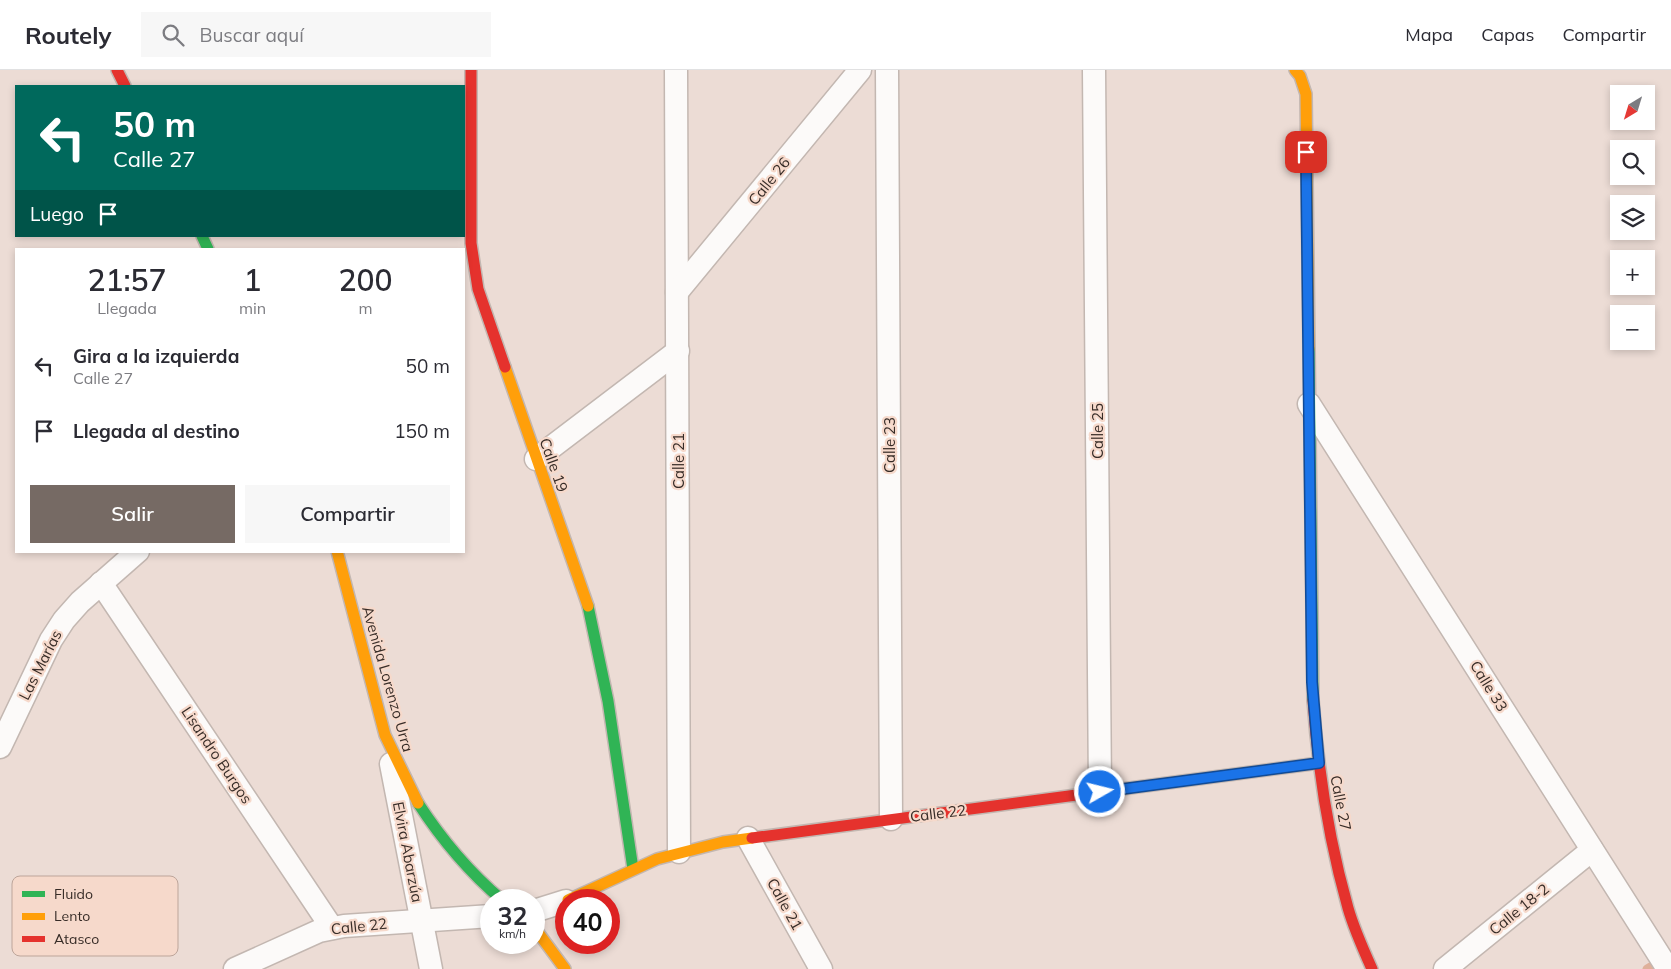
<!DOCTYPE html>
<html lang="es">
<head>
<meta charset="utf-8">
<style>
	body { margin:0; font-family:Mulish,sans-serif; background:#f7f7f7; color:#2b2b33; height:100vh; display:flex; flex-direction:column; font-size:19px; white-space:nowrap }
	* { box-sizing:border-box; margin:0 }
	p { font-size:16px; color:#7c7c81 }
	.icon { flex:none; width:28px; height:28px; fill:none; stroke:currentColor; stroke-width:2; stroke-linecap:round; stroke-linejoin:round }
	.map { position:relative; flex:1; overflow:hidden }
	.side { position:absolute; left:15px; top:178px; width:450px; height:305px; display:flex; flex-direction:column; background:#fff; border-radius:0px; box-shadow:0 2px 8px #0003 }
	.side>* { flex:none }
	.guide { position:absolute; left:15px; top:15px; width:450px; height:152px; border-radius:0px; box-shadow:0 2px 8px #0003; background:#00695c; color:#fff; overflow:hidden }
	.needle { width:32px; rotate:218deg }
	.tools { position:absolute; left:1610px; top:15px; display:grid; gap:10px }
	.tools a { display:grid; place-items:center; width:45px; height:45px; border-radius:0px; background:#fff; box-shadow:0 2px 8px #0003; font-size:25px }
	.speed { position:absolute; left:480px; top:819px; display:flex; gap:10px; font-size:25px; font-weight:700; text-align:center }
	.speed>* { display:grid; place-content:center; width:65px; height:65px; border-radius:50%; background:#fff; box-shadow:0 2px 8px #0003; line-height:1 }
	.speed small { font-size:12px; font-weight:400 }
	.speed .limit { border:8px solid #d22; background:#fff; color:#111 }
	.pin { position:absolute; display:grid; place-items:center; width:42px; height:42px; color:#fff; margin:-21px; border-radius:10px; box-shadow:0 2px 8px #0006 }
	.me { position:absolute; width:55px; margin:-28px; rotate:82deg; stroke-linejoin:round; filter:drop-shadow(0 0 4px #0008) }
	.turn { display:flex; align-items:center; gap:18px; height:105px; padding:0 15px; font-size:22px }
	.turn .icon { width:65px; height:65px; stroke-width:2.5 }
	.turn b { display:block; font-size:35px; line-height:42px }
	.then { display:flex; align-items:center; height:48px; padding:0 15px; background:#0003; gap:10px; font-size:19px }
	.eta { display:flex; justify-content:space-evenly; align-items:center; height:85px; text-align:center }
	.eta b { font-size:30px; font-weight:600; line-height:35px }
	.cta { display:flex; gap:10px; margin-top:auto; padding:10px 15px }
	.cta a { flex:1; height:58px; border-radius:0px; background:#766a64; color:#fff; font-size:20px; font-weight:600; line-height:58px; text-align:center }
	.cta a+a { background:#f7f7f7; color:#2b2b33 }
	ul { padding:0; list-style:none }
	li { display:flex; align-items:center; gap:15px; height:65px; padding:0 15px }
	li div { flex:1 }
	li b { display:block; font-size:19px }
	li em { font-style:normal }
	header { display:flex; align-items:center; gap:30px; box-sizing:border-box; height:70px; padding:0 25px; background:#fff; border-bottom:1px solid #e1e1e2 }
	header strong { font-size:24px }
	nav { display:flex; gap:28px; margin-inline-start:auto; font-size:18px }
	.search { width:350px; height:45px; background:#f7f7f7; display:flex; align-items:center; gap:12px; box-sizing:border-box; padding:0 18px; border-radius:0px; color:#7c7c81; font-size:19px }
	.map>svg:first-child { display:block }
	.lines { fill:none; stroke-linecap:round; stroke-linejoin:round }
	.stream { stroke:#dfb09a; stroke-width:9 }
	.street-casing { stroke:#c3b7b1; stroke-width:25 }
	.fast-casing { stroke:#c3b7b1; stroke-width:14 }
	.slow-casing { stroke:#c3b7b1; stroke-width:14 }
	.jam-casing { stroke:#c3b7b1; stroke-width:14 }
	.street { stroke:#fcfaf9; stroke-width:22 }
	.fast { stroke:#30b455; stroke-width:11 }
	.slow { stroke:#ff9f0a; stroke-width:11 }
	.jam { stroke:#e5322d; stroke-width:11 }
	.route-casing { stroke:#114b97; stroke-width:12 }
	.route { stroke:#1a73e8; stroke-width:9 }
	.labels { text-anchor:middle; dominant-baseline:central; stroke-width:4.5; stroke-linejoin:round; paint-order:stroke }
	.street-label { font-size:15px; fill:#372c27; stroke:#f6d9cb }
	.key { fill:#f6d9cb; stroke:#bda59a; stroke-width:1 }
	.key-label { font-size:14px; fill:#372c27 }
</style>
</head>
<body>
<header>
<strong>Routely</strong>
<div class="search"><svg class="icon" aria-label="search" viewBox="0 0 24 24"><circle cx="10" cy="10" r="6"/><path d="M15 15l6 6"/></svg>Buscar aquí</div>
<nav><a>Mapa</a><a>Capas</a><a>Compartir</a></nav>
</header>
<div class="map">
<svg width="1671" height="899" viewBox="0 0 1671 899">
	<rect width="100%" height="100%" fill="#ecdcd5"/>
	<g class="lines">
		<polyline class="stream" points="1647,899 1652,896"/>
		<g class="street-casing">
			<g id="street">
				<polyline points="676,0 679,782"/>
				<polyline points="887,0 891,749"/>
				<polyline points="1094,0 1100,722"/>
				<polyline points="677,222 860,0"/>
				<polyline points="1309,334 1668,899"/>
				<polyline points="536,389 678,281"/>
				<polyline points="101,513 332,858"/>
				<polyline points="0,677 51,570 64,550 80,532 138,481"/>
				<polyline points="391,694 431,899"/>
				<polyline points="748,768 821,899"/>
				<polyline points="534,841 566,831"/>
				<polyline points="235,899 319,861 344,856 491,846"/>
				<polyline points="1445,899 1592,780"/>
			</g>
		</g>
		<g class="fast-casing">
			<g id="fast">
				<polyline points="202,166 208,179"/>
				<polyline points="1309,279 1313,630"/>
				<polyline points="588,536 608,631 633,799"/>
				<path d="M418,733C442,770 469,802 502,830"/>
			</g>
		</g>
		<g class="slow-casing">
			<g id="slow">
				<polyline points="1295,0 1300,6 1306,24 1309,279"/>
				<polyline points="505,297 588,536"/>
				<polyline points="337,481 385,665 418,733"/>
				<polyline points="1084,724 1319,693"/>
				<polyline points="568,830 657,789 723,772 752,768"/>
				<polyline points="534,857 565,899"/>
			</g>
		</g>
		<g class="jam-casing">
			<g id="jam">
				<polyline points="117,0 125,16"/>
				<polyline points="471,0 471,173 478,219 505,297"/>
				<path d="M1313,630C1318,700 1329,771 1348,838C1354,859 1363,879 1372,899"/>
				<polyline points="752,768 1084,724"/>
			</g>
		</g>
		<use href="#street" class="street"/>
		<use href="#fast" class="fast"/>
		<use href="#slow" class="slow"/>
		<use href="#jam" class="jam"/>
	</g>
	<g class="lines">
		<g class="route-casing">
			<polyline id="route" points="1100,722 1319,693 1312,612 1306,82"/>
		</g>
		<use href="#route" class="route"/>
	</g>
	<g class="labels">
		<g class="street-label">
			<text transform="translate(769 111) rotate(-51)">Calle 26</text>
			<text transform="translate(1097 361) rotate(-90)">Calle 25</text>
			<text transform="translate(889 375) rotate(-90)">Calle 23</text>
			<text transform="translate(678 391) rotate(-90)">Calle 21</text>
			<text transform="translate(554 395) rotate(70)">Calle 19</text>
			<text transform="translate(40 595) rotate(-63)">Las Marías</text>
			<text transform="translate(388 609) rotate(74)">Avenida Lorenzo Urra</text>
			<text transform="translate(1489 616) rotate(58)">Calle 33</text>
			<text transform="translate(217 685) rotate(56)">Lisandro Burgos</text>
			<text transform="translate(1341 733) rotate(79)">Calle 27</text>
			<text transform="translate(938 743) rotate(-7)">Calle 22</text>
			<text transform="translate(408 782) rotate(79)">Elvira Abarzúa</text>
			<text transform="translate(785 834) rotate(61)">Calle 21</text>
			<text transform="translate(1519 839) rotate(-39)">Calle 18-2</text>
			<text transform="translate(359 856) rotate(-6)">Calle 22</text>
		</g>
	</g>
	<rect x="12" y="806" width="166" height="80" rx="8" class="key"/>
	<rect x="22" y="821" width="23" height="6" fill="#30b455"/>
	<rect x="22" y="843" width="23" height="7" fill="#ff9f0a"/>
	<rect x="22" y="866" width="23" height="6" fill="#e5322d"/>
	<g class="key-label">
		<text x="54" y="829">Fluido</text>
		<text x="54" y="851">Lento</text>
		<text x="54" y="874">Atasco</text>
	</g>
</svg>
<div class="tools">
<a><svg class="needle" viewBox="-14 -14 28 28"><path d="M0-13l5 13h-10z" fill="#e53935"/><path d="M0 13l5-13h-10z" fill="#7c7c81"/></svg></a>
<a><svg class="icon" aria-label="search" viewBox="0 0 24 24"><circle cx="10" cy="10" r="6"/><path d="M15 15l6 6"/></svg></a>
<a><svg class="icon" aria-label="layers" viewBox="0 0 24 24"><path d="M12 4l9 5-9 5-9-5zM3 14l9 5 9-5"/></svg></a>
<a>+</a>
<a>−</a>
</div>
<div class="speed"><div>32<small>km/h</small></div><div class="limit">40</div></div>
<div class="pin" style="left:1306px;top:82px;background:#d93025"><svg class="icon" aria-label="arrive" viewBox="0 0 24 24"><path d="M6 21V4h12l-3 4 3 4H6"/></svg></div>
<svg class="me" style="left:1100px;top:722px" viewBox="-20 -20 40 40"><circle r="17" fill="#1a73e8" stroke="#fff" stroke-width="3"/><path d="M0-11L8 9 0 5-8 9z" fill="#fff"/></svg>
<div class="guide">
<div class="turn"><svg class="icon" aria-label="left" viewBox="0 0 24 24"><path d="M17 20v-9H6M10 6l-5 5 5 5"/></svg><div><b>50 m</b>Calle 27</div></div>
<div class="then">Luego<svg class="icon" aria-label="arrive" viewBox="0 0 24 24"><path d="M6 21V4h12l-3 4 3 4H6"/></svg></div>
</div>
<section class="side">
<div class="eta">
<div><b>21:57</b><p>Llegada</p></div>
<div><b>1</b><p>min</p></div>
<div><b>200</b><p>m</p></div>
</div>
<ul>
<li><svg class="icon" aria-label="left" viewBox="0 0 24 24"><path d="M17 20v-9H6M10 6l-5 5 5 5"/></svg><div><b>Gira a la izquierda</b><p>Calle 27</p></div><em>50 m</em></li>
<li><svg class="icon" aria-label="arrive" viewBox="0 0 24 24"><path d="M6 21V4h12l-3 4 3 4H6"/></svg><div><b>Llegada al destino</b></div><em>150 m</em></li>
</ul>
<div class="cta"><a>Salir</a><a>Compartir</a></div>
</section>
</div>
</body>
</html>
